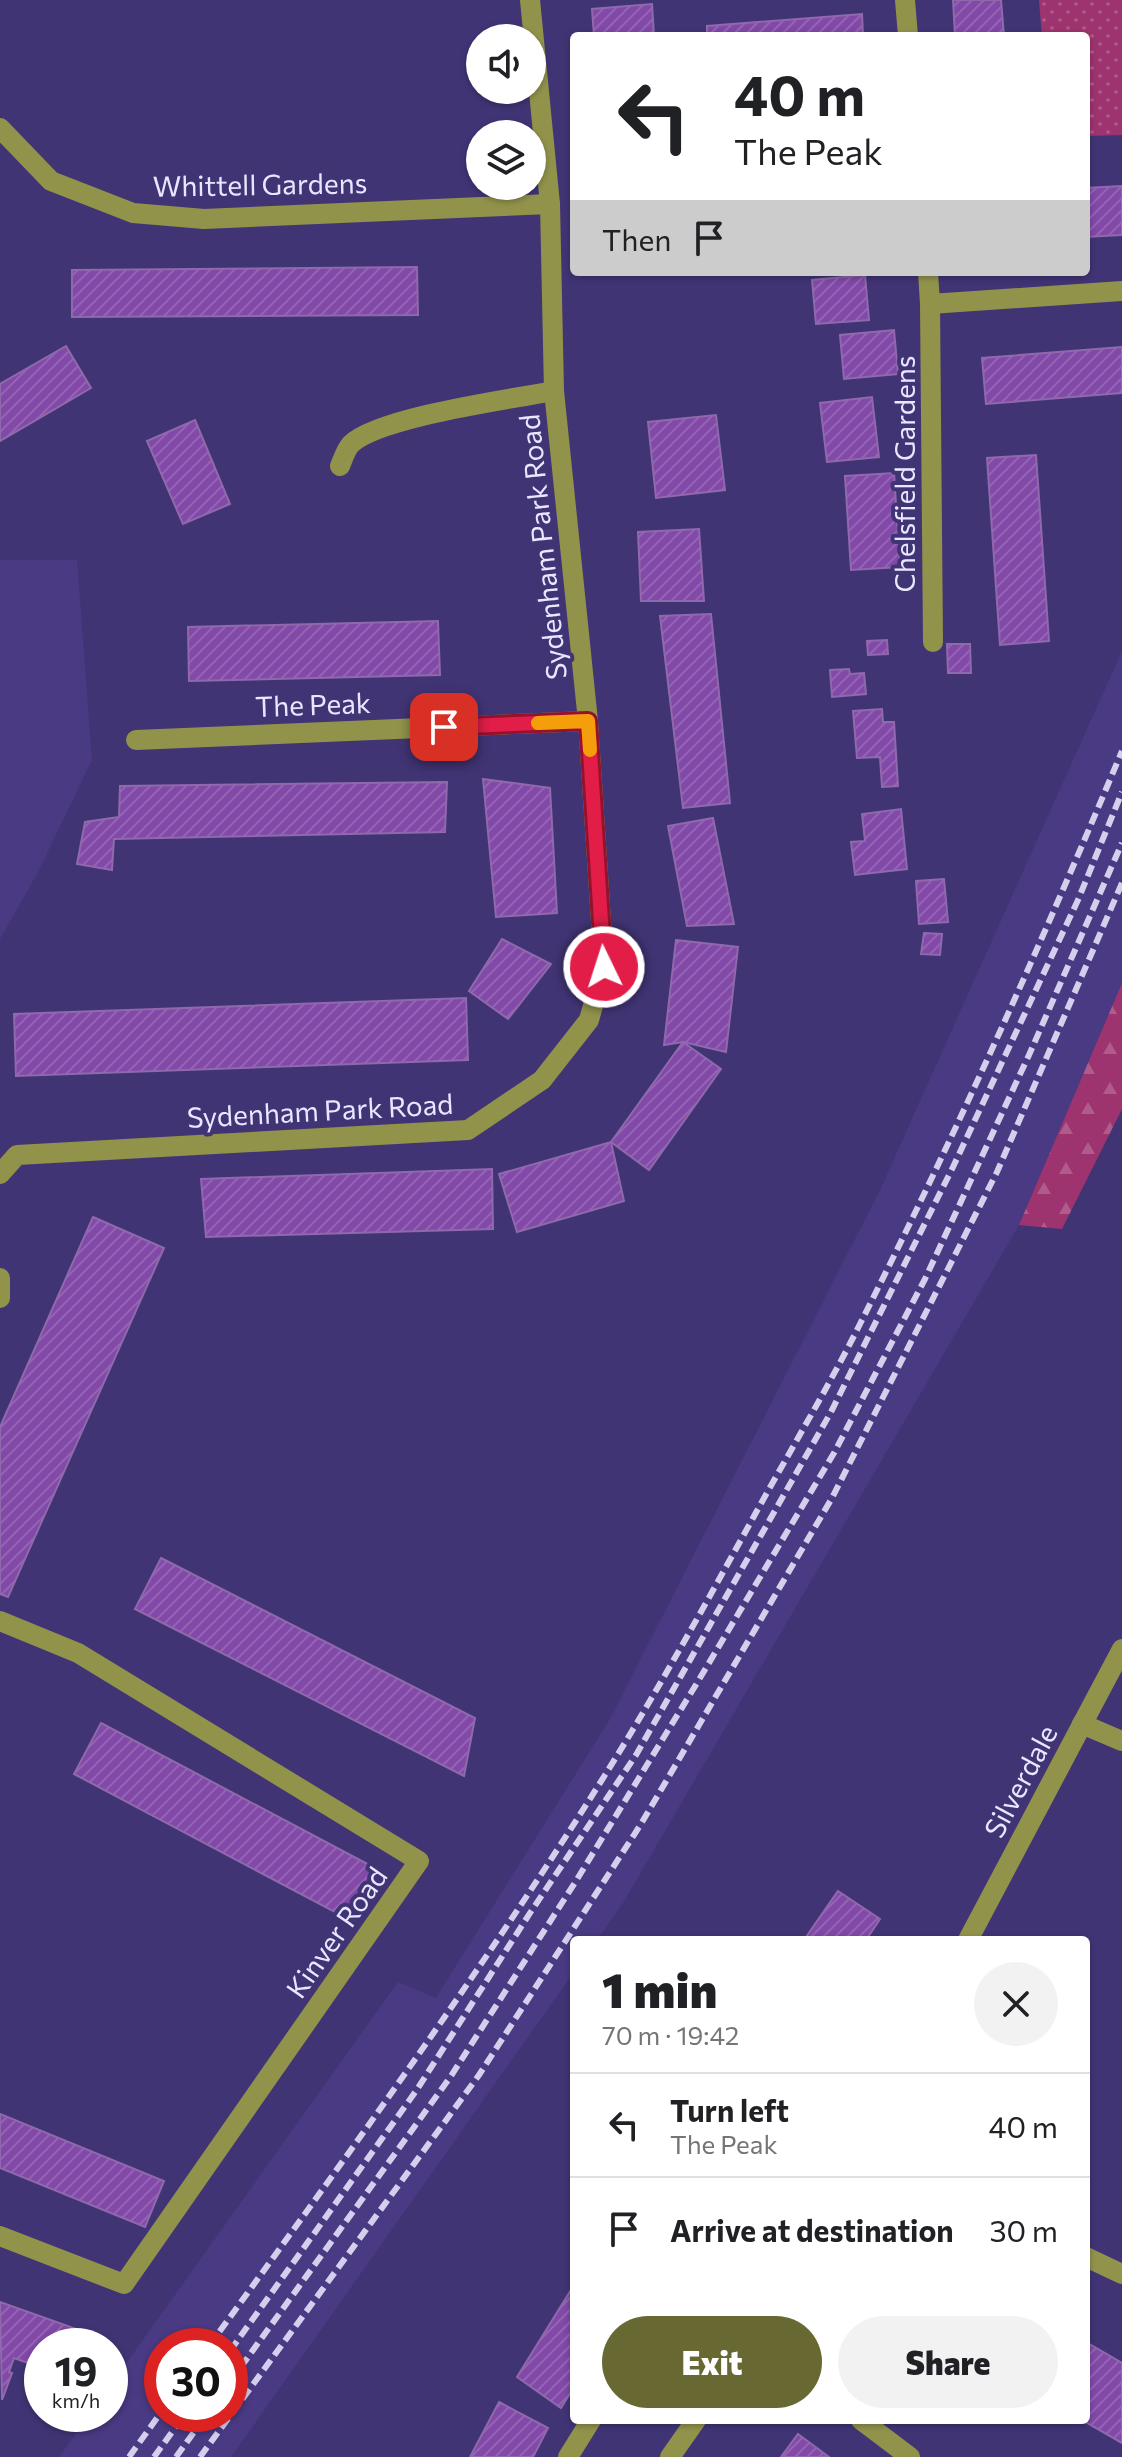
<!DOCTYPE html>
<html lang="en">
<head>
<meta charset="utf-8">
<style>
	body { margin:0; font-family:Commissioner,sans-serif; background:#f2f2f2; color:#202124; height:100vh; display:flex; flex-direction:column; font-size:30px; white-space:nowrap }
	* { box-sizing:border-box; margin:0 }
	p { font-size:26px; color:#757577 }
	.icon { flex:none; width:44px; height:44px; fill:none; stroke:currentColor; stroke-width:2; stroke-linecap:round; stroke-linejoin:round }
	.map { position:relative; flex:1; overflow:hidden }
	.side { position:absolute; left:570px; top:1936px; width:520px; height:488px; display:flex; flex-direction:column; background:#fff; border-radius:8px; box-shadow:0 2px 6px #0004 }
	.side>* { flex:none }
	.guide { position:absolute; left:570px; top:32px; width:520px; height:244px; border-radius:8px; box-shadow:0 2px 6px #0004; background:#fff; color:#202124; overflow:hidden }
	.fabs { position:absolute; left:466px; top:24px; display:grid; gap:16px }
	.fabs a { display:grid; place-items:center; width:80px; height:80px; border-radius:50%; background:#fff; box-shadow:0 2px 6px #0004; font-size:40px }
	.speed { position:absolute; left:24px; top:2328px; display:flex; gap:16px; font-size:40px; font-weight:700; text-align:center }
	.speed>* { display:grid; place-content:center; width:104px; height:104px; border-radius:50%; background:#fff; box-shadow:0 2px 6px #0004; line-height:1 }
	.speed small { font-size:20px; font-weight:400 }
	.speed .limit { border:12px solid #d22; background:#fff; color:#111 }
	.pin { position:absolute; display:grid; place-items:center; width:68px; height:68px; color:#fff; margin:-34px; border-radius:16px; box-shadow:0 4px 12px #0006 }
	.me { position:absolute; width:88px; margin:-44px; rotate:356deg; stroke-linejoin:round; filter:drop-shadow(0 0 6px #0008) }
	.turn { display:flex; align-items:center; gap:28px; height:168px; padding:0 32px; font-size:36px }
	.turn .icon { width:104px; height:104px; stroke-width:2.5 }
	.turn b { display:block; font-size:56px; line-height:68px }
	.then { display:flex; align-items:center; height:76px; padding:0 32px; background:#0003; gap:16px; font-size:30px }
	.round { display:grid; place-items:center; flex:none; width:84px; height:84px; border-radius:42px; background:#f2f2f2 }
	.summary { display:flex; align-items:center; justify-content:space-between; height:136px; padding:0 32px }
	h1 { font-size:48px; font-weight:800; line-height:60px }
	.primary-button { display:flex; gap:16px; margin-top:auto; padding:16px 32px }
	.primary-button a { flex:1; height:92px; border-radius:48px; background:#676832; color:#fff; font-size:32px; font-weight:800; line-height:92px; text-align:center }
	.primary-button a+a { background:#f2f2f2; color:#202124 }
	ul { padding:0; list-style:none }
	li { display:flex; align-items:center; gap:24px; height:104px; padding:0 32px; border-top:2px solid #e0e0e0 }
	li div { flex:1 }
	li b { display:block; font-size:30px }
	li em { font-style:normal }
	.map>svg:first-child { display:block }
	.built { fill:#493a83; fill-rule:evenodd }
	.forest { fill:url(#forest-firs) }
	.garden { fill:url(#garden-dots) }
	.building { fill:url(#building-hatch); stroke:#8f69ac; stroke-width:2 }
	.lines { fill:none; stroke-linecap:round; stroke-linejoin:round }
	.minor { stroke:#92934b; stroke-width:20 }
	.rail { stroke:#d3cfed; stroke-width:6; stroke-dasharray:12 6; stroke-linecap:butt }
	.route-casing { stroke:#92132f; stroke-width:20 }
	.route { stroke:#e11d48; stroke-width:14 }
	.slow { stroke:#f59e0b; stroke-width:14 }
	.labels { text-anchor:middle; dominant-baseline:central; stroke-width:8; stroke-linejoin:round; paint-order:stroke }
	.street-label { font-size:28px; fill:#e9e7ff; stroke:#413475 }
</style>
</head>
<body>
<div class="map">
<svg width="1122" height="2457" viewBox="0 0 1122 2457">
	<defs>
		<pattern id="forest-firs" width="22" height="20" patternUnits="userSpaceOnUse" patternTransform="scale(2)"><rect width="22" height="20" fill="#9d346f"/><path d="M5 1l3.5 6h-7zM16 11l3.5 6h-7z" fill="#af5b8c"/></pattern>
		<pattern id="garden-dots" width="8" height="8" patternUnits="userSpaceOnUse" patternTransform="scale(2)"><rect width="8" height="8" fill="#9d346f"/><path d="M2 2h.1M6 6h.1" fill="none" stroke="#af5b8c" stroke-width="1.8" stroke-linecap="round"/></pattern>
		<pattern id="building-hatch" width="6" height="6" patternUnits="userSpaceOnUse" patternTransform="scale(2)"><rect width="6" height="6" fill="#8249a8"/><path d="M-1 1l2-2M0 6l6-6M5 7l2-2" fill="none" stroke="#9463b5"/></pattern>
	</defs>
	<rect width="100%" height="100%" fill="#413475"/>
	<g class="built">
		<polygon points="0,560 77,560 92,760 38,872 0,939"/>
		<path d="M1122,651V983L1019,1225L623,1903L597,1940H574V1972L231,2457H59L90,2414H110V2386L398,1982L436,1998L610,1719L880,1190ZM162,2346H230V2414H162Z"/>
	</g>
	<polygon class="forest" points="1122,983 1122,1109 1062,1229 1019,1225"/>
	<polygon class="garden" points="1039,0 1122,0 1122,135 1086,136 1086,36 1042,36"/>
	<g class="building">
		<polygon points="953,0 1001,0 1004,36 955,36"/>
		<polygon points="652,4 654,36 594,36 592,9"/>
		<polygon points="862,14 863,36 707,36 707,26"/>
		<polygon points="1122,186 1122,235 1086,237 1086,188"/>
		<polygon points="417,267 418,315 72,317 72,270"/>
		<polygon points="865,275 869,320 816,324 812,280"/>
		<polygon points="894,330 898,374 844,379 840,335"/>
		<polygon points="66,346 91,388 0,441 0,384"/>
		<polygon points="1122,347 1122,393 986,404 982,358"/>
		<polygon points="872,397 879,457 827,462 820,403"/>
		<polygon points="716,415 725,490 656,498 648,422"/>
		<polygon points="195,420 230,504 183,524 147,441"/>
		<polygon points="1036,455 1049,641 1000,645 987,458"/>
		<polygon points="894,473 900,567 851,570 845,476"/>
		<polygon points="699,529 704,601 641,601 638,532"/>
		<polygon points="711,614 730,803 683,808 660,616"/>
		<polygon points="438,621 440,675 189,681 188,627"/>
		<polygon points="887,640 888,654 868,655 867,641"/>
		<polygon points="947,644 970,644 971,673 948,673"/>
		<polygon points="849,669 850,674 864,673 866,694 832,697 830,670"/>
		<polygon points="882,709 883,722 894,722 898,786 882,787 880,757 857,758 853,711"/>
		<polygon points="483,779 550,788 557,913 496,917"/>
		<polygon points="447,782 445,832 114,839 112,870 77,864 85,822 119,817 120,786"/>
		<polygon points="901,809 907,869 855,875 851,842 865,841 862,814"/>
		<polygon points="713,818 734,924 687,926 668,826"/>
		<polygon points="944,879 948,922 919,924 916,881"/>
		<polygon points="924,933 942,934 940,955 921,954"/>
		<polygon points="502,939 551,964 508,1019 469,991"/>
		<polygon points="676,940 738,947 726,1052 683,1042 664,1045"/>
		<polygon points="466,998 468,1060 16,1076 14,1014"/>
		<polygon points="683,1042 721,1069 649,1170 611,1142"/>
		<polygon points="611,1142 624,1201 517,1232 499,1174"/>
		<polygon points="492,1169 493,1229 206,1237 201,1179"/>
		<polygon points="93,1217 164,1248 8,1597 0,1594 0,1427"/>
		<polygon points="161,1558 475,1718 464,1776 135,1609"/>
		<polygon points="101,1723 375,1868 348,1919 74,1774"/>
		<polygon points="838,1891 880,1919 866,1940 804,1940"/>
		<polygon points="0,2114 164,2181 145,2227 0,2168"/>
		<polygon points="574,2285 574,2387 561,2408 517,2377"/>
		<polygon points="0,2302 82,2331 77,2343 86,2346 42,2346 42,2368 14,2358 9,2372 12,2373 2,2400"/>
		<polygon points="1086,2342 1122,2363 1122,2443 1082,2420 1086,2420"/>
		<polygon points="499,2402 548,2428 533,2457 470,2457"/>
		<polygon points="798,2434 829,2457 781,2457"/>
	</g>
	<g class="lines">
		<g class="minor">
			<polyline points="905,0 908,36"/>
			<polyline points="0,128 51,181 133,213 204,219 550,204"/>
			<polyline points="928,272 930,304 933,642"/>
			<polyline points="930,304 1122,291"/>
			<path d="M340,466C343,459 346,449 351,444C379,417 511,399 554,391"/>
			<polyline points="136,740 588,721"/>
			<polyline points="0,1174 17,1155 468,1130 542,1080 589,1020 604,967 588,721 554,391 550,204 530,0"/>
			<polyline points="0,1278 0,1298"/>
			<polyline points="0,1621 78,1653 419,1861 124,2284 0,2236"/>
			<polyline points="1082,1724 1122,1741"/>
			<polyline points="968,1940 1122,1649"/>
			<polyline points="1086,2257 1122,2274"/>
			<polyline points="861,2420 910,2457"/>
			<polyline points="568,2457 591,2420"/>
			<polyline points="670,2457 696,2420"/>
		</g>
		<g class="rail">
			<path d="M209,2346C345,2159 482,1971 605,1775C657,1692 705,1605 753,1518C788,1454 827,1390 860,1324C955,1136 1041,945 1122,751"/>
			<polyline points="230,2351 416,2091 530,1913 636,1755 831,1412 953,1167 1078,900 1122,792"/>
			<polyline points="230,2382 451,2076 576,1881 697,1683 834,1453 925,1279 1029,1055 1122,843"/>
			<polyline points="129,2457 162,2411"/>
			<polyline points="154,2457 185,2414"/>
			<polyline points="176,2457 207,2414"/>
			<polyline points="200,2457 479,2075 641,1824 832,1498 997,1172 1122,883"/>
		</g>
	</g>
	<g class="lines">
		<g class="route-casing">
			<polyline id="route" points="444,727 588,721 604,967"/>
		</g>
		<use href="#route" class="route"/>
		<polyline class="slow" points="538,723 588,721 590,750"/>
	</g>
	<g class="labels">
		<g class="street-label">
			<text transform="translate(260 184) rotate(-1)">Whittell Gardens</text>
			<text transform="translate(904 474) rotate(-90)">Chelsfield Gardens</text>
			<text transform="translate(542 547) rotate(-96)">Sydenham Park Road</text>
			<text transform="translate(313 704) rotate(-2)">The Peak</text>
			<text transform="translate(320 1110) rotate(-3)">Sydenham Park Road</text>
			<text transform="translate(1020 1781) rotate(-62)">Silverdale</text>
			<text transform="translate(336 1932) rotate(-55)">Kinver Road</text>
		</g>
	</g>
</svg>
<div class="fabs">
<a><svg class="icon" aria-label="sound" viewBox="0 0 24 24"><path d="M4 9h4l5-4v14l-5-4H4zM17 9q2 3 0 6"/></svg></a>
<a><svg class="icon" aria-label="layers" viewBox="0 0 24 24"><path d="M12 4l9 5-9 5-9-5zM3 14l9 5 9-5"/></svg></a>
</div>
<div class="speed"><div>19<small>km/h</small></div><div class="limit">30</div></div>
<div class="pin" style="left:444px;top:727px;background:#d93025"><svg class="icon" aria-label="arrive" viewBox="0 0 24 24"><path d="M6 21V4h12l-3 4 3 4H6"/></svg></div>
<svg class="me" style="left:604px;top:967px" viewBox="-20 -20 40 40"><circle r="17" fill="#e11d48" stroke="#fff" stroke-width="3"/><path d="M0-11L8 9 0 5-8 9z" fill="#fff"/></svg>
<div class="guide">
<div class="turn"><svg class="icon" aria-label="left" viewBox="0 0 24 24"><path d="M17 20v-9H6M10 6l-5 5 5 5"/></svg><div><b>40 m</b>The Peak</div></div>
<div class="then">Then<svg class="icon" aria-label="arrive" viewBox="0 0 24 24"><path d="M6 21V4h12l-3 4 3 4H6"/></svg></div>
</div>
<section class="side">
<div class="summary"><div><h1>1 min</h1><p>70 m · 19:42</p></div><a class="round"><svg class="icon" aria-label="close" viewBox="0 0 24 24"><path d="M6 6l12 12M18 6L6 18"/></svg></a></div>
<ul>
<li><svg class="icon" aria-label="left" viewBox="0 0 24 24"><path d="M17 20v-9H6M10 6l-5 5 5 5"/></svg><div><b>Turn left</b><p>The Peak</p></div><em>40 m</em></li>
<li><svg class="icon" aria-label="arrive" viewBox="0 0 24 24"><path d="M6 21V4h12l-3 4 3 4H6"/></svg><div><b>Arrive at destination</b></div><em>30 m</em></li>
</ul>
<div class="primary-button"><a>Exit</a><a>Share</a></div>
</section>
</div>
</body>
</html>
